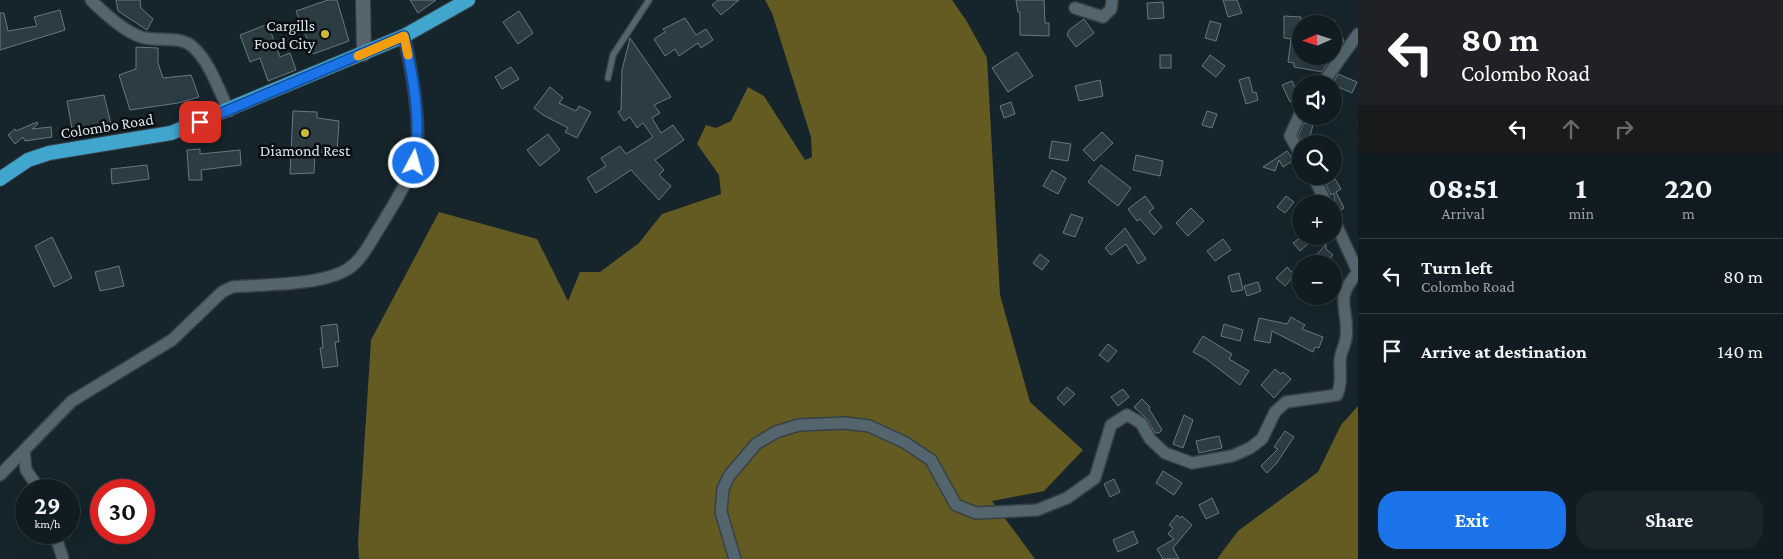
<!DOCTYPE html>
<html lang="en">
<head>
<meta charset="utf-8">
<style>
	body { margin:0; font-family:"Crimson Pro",serif; background:#19252a; color:#f1f3f6; height:100vh; display:flex; flex-direction:column; font-size:19px; white-space:nowrap }
	* { box-sizing:border-box; margin:0 }
	p { font-size:16px; color:#9ca1a5 }
	.icon { flex:none; width:28px; height:28px; fill:none; stroke:currentColor; stroke-width:2; stroke-linecap:round; stroke-linejoin:round }
	.map { position:relative; flex:1; overflow:hidden }
	.panel { display:flex; flex-direction:column; background:#101c21; width:425px }
	.panel>* { flex:none }
	.hud { background:#202124; color:#fff; overflow:hidden }
	.needle { width:32px; rotate:267deg }
	.fabs { position:absolute; left:1292px; top:15px; display:grid; gap:10px }
	.fabs a { display:grid; place-items:center; width:50px; height:50px; border-radius:50%; background:#101c21; box-shadow:0 5px 20px #0002,0 0 0 1px #303a3f; font-size:25px }
	.speed { position:absolute; left:15px; top:479px; display:flex; gap:10px; font-size:25px; font-weight:700; text-align:center }
	.speed>* { display:grid; place-content:center; width:65px; height:65px; border-radius:50%; background:#101c21; box-shadow:0 5px 20px #0002,0 0 0 1px #303a3f; line-height:1 }
	.speed small { font-size:12px; font-weight:400 }
	.speed .limit { border:8px solid #d22; background:#fff; color:#111 }
	.pin { position:absolute; display:grid; place-items:center; width:42px; height:42px; color:#fff; margin:-21px; border-radius:10px; box-shadow:0 2px 8px #0006 }
	.me { position:absolute; width:55px; margin:-28px; rotate:6deg; stroke-linejoin:round; filter:drop-shadow(0 0 4px #0008) }
	.turn { display:flex; align-items:center; gap:18px; height:105px; padding:0 20px; font-size:22px }
	.turn .icon { width:65px; height:65px; stroke-width:2.5 }
	.turn b { display:block; font-size:35px; line-height:42px }
	.lanes { display:flex; align-items:center; height:48px; padding:0 20px; background:#0003; justify-content:center; gap:25px; direction:ltr }
	.lanes .off { opacity:.35 }
	.eta { display:flex; justify-content:space-evenly; align-items:center; height:85px; text-align:center }
	.eta b { font-size:30px; font-weight:700; line-height:35px }
	.cta { display:flex; gap:10px; margin-top:auto; padding:10px 20px }
	.cta a { flex:1; height:58px; border-radius:20px; background:#1a73e8; color:#fff; font-size:20px; font-weight:700; line-height:58px; text-align:center }
	.cta a+a { background:#19252a; color:#f1f3f6 }
	ul { padding:0; list-style:none }
	li { display:flex; align-items:center; gap:15px; height:75px; padding:0 20px; border-top:1px solid #303a3f }
	li div { flex:1 }
	li b { display:block; font-size:19px }
	li em { font-style:normal }
	main { display:flex; flex:1; min-height:0 }
	.map>svg:first-child { display:block }
	.forest { fill:#645b23 }
	.building { fill:#2c3c43; stroke:#677881 }
	.lines { fill:none; stroke-linecap:round; stroke-linejoin:round }
	.service-casing { stroke:#364147; stroke-width:8 }
	.minor-casing { stroke:#364147; stroke-width:14 }
	.tertiary-casing { stroke:#364147; stroke-width:16 }
	.trunk-casing { stroke:#364147; stroke-width:16 }
	.service { stroke:#54656d; stroke-width:5.5 }
	.minor { stroke:#54656d; stroke-width:11 }
	.tertiary { stroke:#54656d; stroke-width:14 }
	.trunk { stroke:#40a6ce; stroke-width:14 }
	.route-casing { stroke:#114b97; stroke-width:12 }
	.route { stroke:#1a73e8; stroke-width:9 }
	.slow { stroke:#f59e0b; stroke-width:9 }
	.poi-dot { fill:#cdb938; stroke:#070d10; stroke-width:2 }
	.labels { text-anchor:middle; dominant-baseline:central; stroke-width:5; stroke-linejoin:round; paint-order:stroke }
	.poi-label { font-size:16px; fill:#dae3e8; stroke:#070d10; text-anchor:end }
	.street-label { font-size:16px; fill:#dae3e8; stroke:#070d10 }
</style>
</head>
<body>
<main>
<div class="map">
<svg width="1358" height="559" viewBox="0 0 1358 559">
	<rect width="100%" height="100%" fill="#16252c"/>
	<g class="forest">
		<polygon points="765,0 952,0 966,20 987,58 1000,295 1030,402 1083,450 1044,491 992,501 1035,559 359,559 358,543 371,340 439,212 537,239 568,301 580,272 600,272 639,243 662,214 721,194 719,175 697,144 706,125 716,128 731,121 748,87 764,96 805,160 812,157 811,137 772,13"/>
		<polygon points="1358,406 1358,559 1217,559 1238,531 1318,472 1341,425"/>
	</g>
	<g class="building">
		<polygon points="116,0 140,0 141,8 153,19 147,30 118,11"/>
		<polygon points="328,0 337,0 349,41 313,54 296,11"/>
		<polygon points="410,0 436,0 418,13"/>
		<polygon points="718,0 739,0 721,15 712,5"/>
		<polygon points="1016,0 1044,0 1045,23 1049,23 1049,36 1020,35 1020,12 1018,12"/>
		<polygon points="1223,0 1237,0 1242,13 1228,17"/>
		<polygon points="1163,2 1164,18 1148,19 1147,3"/>
		<polygon points="60,10 65,30 0,50 0,13 4,13 8,31 37,26 34,17"/>
		<polygon points="519,11 533,33 518,44 503,22"/>
		<polygon points="1284,16 1301,17 1298,54 1301,56 1329,61 1322,72 1294,67 1294,63 1288,62 1291,39 1284,38"/>
		<polygon points="685,18 696,35 706,29 713,40 701,48 698,43 679,56 675,49 665,56 654,39 665,32 663,29"/>
		<polygon points="1084,19 1094,33 1076,47 1067,35 1069,30"/>
		<polygon points="1334,20 1344,41 1334,49"/>
		<polygon points="1210,21 1221,24 1216,41 1205,38"/>
		<polygon points="268,24 280,57 290,53 296,70 268,81 260,58 250,62 240,35"/>
		<polygon points="630,38 671,97 654,105 660,113 652,118 661,133 673,125 684,140 655,160 664,170 659,175 671,186 659,200 631,170 596,193 587,178 606,166 601,158 620,146 626,154 653,137 643,123 637,128 630,117 624,121 618,112 621,110 622,70"/>
		<polygon points="136,47 158,48 158,63 163,78 191,75 199,97 178,103 130,110 119,75 136,69"/>
		<polygon points="1017,52 1033,76 1008,92 992,68"/>
		<rect x="1160" y="55" width="11" height="13"/>
		<polygon points="1210,55 1225,66 1216,77 1202,66"/>
		<polygon points="511,67 519,79 502,89 495,77"/>
		<polygon points="1338,74 1357,82 1352,93 1334,85 1334,81"/>
		<polygon points="1249,77 1253,93 1256,92 1258,100 1246,104 1239,80"/>
		<polygon points="1100,80 1103,96 1079,101 1075,86"/>
		<polygon points="1292,81 1300,98 1290,102 1282,85"/>
		<polygon points="550,87 563,98 559,103 576,111 579,106 591,112 577,138 565,132 568,128 543,115 534,108"/>
		<polygon points="104,95 111,124 72,129 67,101"/>
		<polygon points="1011,102 1015,114 1004,118 1000,106"/>
		<polygon points="293,111 317,112 317,118 339,121 337,153 315,152 314,173 290,174"/>
		<polygon points="1207,111 1217,114 1212,128 1202,125"/>
		<polygon points="37,122 38,124 32,129 51,127 52,137 25,141 23,137 15,144 8,135 15,129 16,131"/>
		<polygon points="1304,123 1313,125 1308,144 1303,144 1298,136"/>
		<polygon points="1102,132 1113,143 1094,161 1083,150"/>
		<polygon points="548,134 560,150 540,166 527,150"/>
		<polygon points="1052,141 1071,144 1068,161 1049,158"/>
		<polygon points="200,149 200,154 240,150 241,165 201,170 202,180 189,180 187,150"/>
		<polygon points="1287,151 1294,160 1283,167 1279,160 1275,171 1263,167"/>
		<polygon points="1136,155 1163,161 1160,176 1133,170"/>
		<polygon points="147,165 149,179 112,184 111,169"/>
		<polygon points="1101,165 1131,188 1118,206 1088,182"/>
		<polygon points="1052,170 1066,178 1058,194 1043,186"/>
		<polygon points="1335,179 1341,189 1336,192 1344,208 1335,213 1334,193 1331,195 1326,185"/>
		<polygon points="1145,196 1154,208 1149,212 1162,227 1154,235 1140,219 1137,221 1128,209"/>
		<polygon points="1286,196 1294,202 1285,213 1277,207"/>
		<polygon points="1191,208 1204,221 1188,236 1176,223"/>
		<polygon points="1071,214 1083,218 1075,237 1063,233"/>
		<polygon points="1125,228 1146,259 1138,264 1126,244 1111,255 1105,248"/>
		<polygon points="1302,236 1317,236 1300,251 1293,243"/>
		<polygon points="52,237 72,278 54,287 35,246"/>
		<polygon points="1223,239 1231,250 1215,261 1207,251"/>
		<polygon points="1326,244 1326,249 1333,255 1325,264 1309,264"/>
		<polygon points="1040,254 1049,261 1042,270 1033,263"/>
		<polygon points="119,266 124,286 100,291 95,272"/>
		<polygon points="1287,267 1295,275 1285,286 1276,278"/>
		<polygon points="1239,273 1243,290 1232,292 1228,276"/>
		<polygon points="1258,282 1261,291 1247,296 1244,286"/>
		<polygon points="1291,317 1305,325 1302,329 1323,337 1319,348 1315,347 1313,352 1272,331 1270,343 1254,340 1259,318 1287,324"/>
		<polygon points="337,324 339,342 335,342 338,366 323,368 320,348 323,348 321,326"/>
		<polygon points="1224,324 1243,330 1240,341 1221,336"/>
		<polygon points="1203,336 1232,354 1229,359 1249,371 1240,385 1206,359 1193,352"/>
		<polygon points="1108,344 1117,351 1108,362 1099,355"/>
		<polygon points="1275,369 1281,374 1283,372 1291,379 1274,398 1261,385"/>
		<polygon points="1067,387 1075,394 1064,405 1057,398"/>
		<polygon points="1123,389 1129,397 1118,406 1111,397"/>
		<polygon points="1142,399 1150,407 1149,409 1162,430 1159,433 1155,433 1147,419 1134,407"/>
		<polygon points="1184,415 1193,420 1183,448 1173,444"/>
		<polygon points="1285,431 1294,437 1276,464 1267,473 1261,466 1278,449 1274,447"/>
		<polygon points="1219,436 1222,448 1199,453 1196,441"/>
		<polygon points="1163,471 1182,483 1174,495 1156,483"/>
		<polygon points="1114,479 1120,492 1110,497 1104,484"/>
		<polygon points="1212,498 1219,513 1206,519 1199,505"/>
		<polygon points="1177,515 1180,518 1182,516 1192,525 1173,548 1179,559 1163,559 1157,549 1174,539 1168,534 1173,528 1169,525"/>
		<polygon points="1133,531 1138,543 1118,552 1113,540"/>
	</g>
	<g class="lines">
		<g class="service-casing">
			<polyline id="service" points="608,78 613,55 649,0"/>
		</g>
		<g class="minor-casing">
			<g id="minor">
				<path d="M91,0C103,12 124,31 141,37C157,42 180,35 193,47C210,62 219,91 229,111"/>
				<polyline points="1075,8 1103,17 1111,9 1112,0"/>
				<polyline points="1322,84 1358,34"/>
				<polyline points="1301,112 1290,136 1301,155"/>
				<polyline points="1313,176 1327,204"/>
				<polyline points="1334,220 1358,272"/>
				<polyline points="24,451 26,470 40,490"/>
				<path d="M0,475L72,401L172,340L222,292L232,287C265,284 320,286 348,269C362,260 371,241 380,227C392,207 406,186 414,164C424,136 411,66 404,36"/>
				<polyline points="54,532 63,559"/>
				<path d="M735,559L721,512L723,489L729,476L756,444L776,432L799,425L845,423L869,426L904,442L931,460L956,505L976,513L1037,510L1067,498L1095,478L1111,425L1127,415L1141,423L1150,439L1165,453L1192,463L1232,456L1250,448L1262,439L1275,412L1286,402L1337,395C1342,383 1340,374 1340,361C1340,353 1345,346 1346,338C1350,307 1332,302 1358,272"/>
			</g>
		</g>
		<g class="tertiary-casing">
			<polyline id="tertiary" points="363,0 364,54"/>
		</g>
		<g class="trunk-casing">
			<polyline id="trunk" points="0,179 28,160 49,153 171,133 404,36 468,0"/>
		</g>
		<use href="#service" class="service"/>
		<use href="#minor" class="minor"/>
		<use href="#tertiary" class="tertiary"/>
		<use href="#trunk" class="trunk"/>
	</g>
	<g class="lines">
		<g class="route-casing">
			<path id="route" d="M200,122L404,36C413,76 422,122 414,163"/>
		</g>
		<use href="#route" class="route"/>
		<polyline class="slow" points="358,56 404,36 408,55"/>
	</g>
	<g class="poi-dot">
		<circle cx="325" cy="34" r="5"/>
		<circle cx="305" cy="133" r="5"/>
	</g>
	<g class="labels">
		<g class="poi-label">
			<text x="315" y="25">Cargills<tspan x="315" dy="18">Food City</tspan></text>
			<text x="305" y="150" text-anchor="middle">Diamond Rest</text>
		</g>
		<g class="street-label">
			<text transform="translate(107 126) rotate(-9)">Colombo Road</text>
		</g>
	</g>
</svg>
<div class="fabs">
<a><svg class="needle" viewBox="-14 -14 28 28"><path d="M0-13l5 13h-10z" fill="#e53935"/><path d="M0 13l5-13h-10z" fill="#9ca1a5"/></svg></a>
<a><svg class="icon" aria-label="sound" viewBox="0 0 24 24"><path d="M4 9h4l5-4v14l-5-4H4zM17 9q2 3 0 6"/></svg></a>
<a><svg class="icon" aria-label="search" viewBox="0 0 24 24"><circle cx="10" cy="10" r="6"/><path d="M15 15l6 6"/></svg></a>
<a>+</a>
<a>−</a>
</div>
<div class="speed"><div>29<small>km/h</small></div><div class="limit">30</div></div>
<div class="pin" style="left:200px;top:122px;background:#d93025"><svg class="icon" aria-label="arrive" viewBox="0 0 24 24"><path d="M6 21V4h12l-3 4 3 4H6"/></svg></div>
<svg class="me" style="left:414px;top:163px" viewBox="-20 -20 40 40"><circle r="17" fill="#1a73e8" stroke="#fff" stroke-width="3"/><path d="M0-11L8 9 0 5-8 9z" fill="#fff"/></svg>
</div>
<section class="panel">
<div class="hud">
<div class="turn"><svg class="icon" aria-label="left" viewBox="0 0 24 24"><path d="M17 20v-9H6M10 6l-5 5 5 5"/></svg><div><b>80 m</b>Colombo Road</div></div>
<div class="lanes"><svg class="icon" aria-label="left" viewBox="0 0 24 24"><path d="M17 20v-9H6M10 6l-5 5 5 5"/></svg><svg class="icon off" aria-label="ahead" viewBox="0 0 24 24"><path d="M12 20V5M6 11l6-6 6 6"/></svg><svg class="icon off" aria-label="right" viewBox="0 0 24 24"><path d="M7 20v-9h11M14 6l5 5-5 5"/></svg></div>
</div>
<div class="eta">
<div><b>08:51</b><p>Arrival</p></div>
<div><b>1</b><p>min</p></div>
<div><b>220</b><p>m</p></div>
</div>
<ul>
<li><svg class="icon" aria-label="left" viewBox="0 0 24 24"><path d="M17 20v-9H6M10 6l-5 5 5 5"/></svg><div><b>Turn left</b><p>Colombo Road</p></div><em>80 m</em></li>
<li><svg class="icon" aria-label="arrive" viewBox="0 0 24 24"><path d="M6 21V4h12l-3 4 3 4H6"/></svg><div><b>Arrive at destination</b></div><em>140 m</em></li>
</ul>
<div class="cta"><a>Exit</a><a>Share</a></div>
</section>
</main>
</body>
</html>
